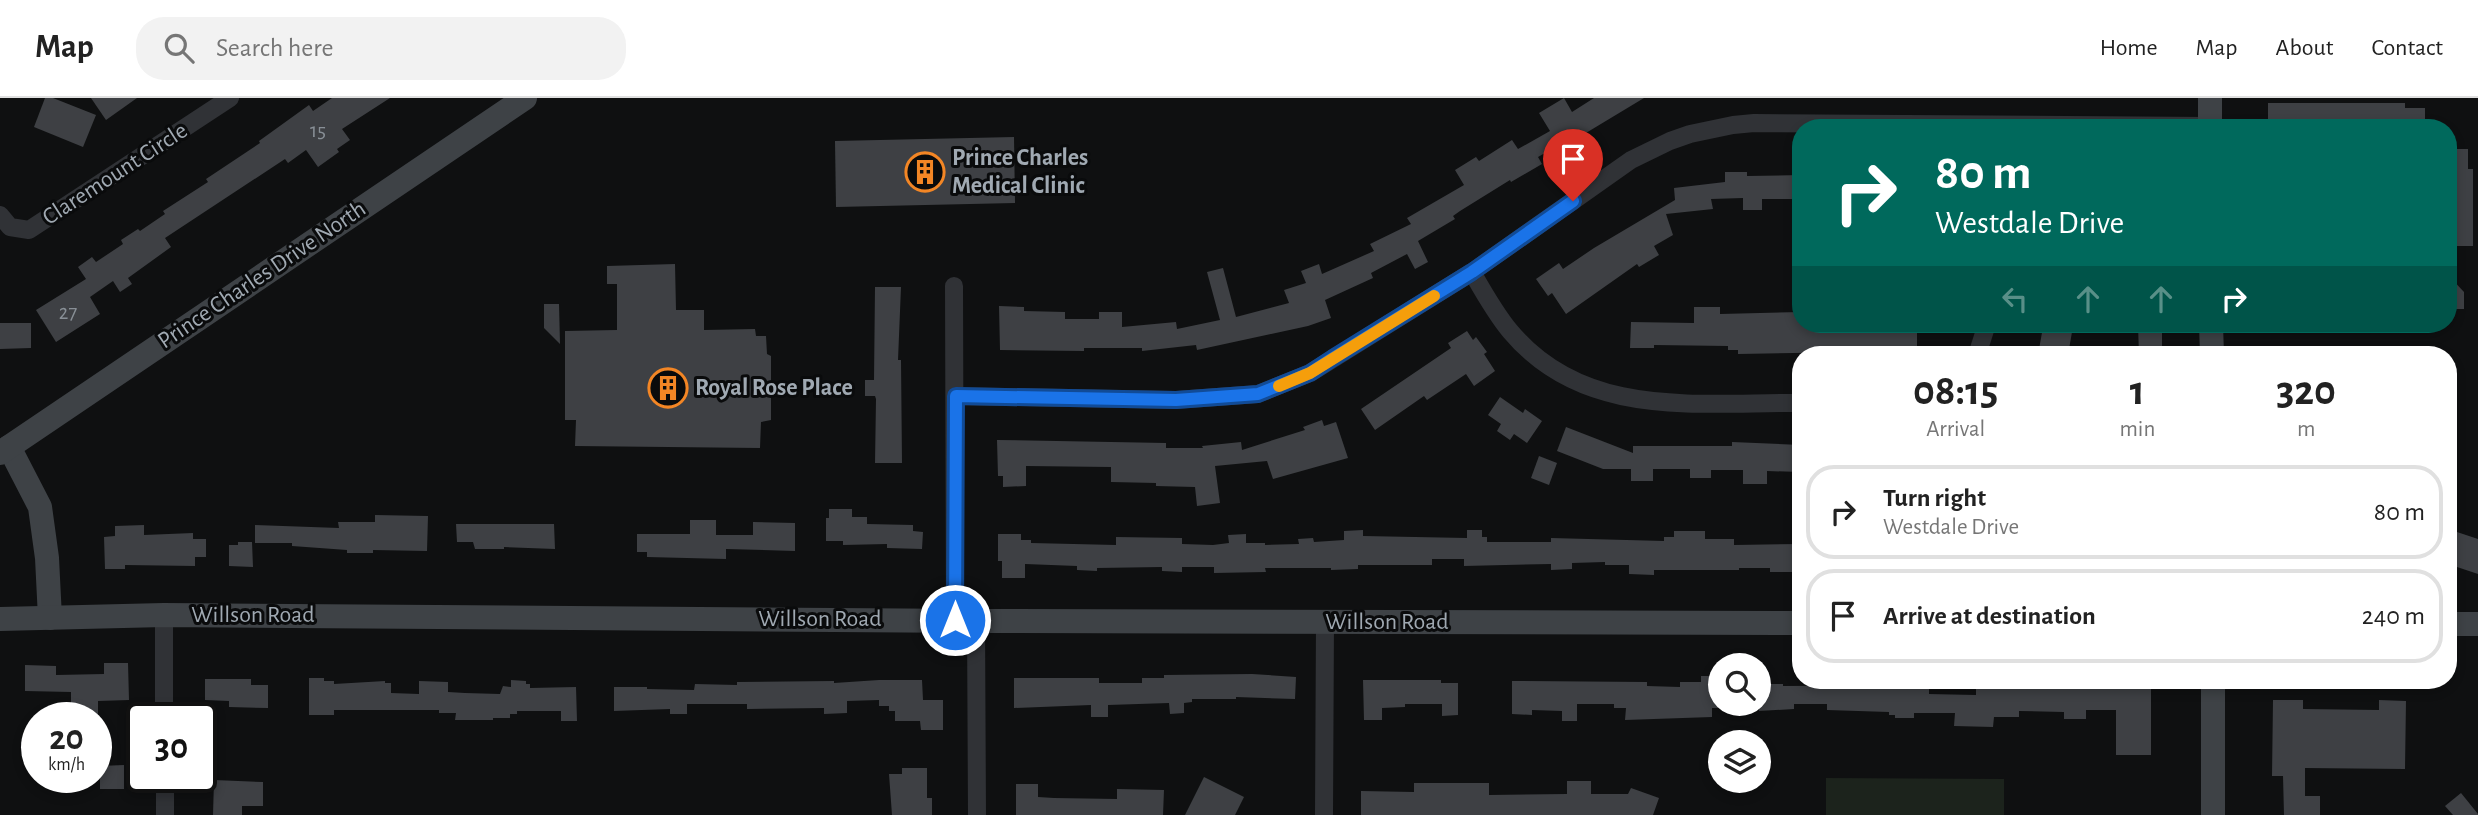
<!DOCTYPE html>
<html lang="en">
<head>
<meta charset="utf-8">
<style>
	body { margin:0; font-family:"Alegreya Sans",sans-serif; background:#f2f2f2; color:#222; height:100vh; display:flex; flex-direction:column; font-size:26px; white-space:nowrap }
	* { box-sizing:border-box; margin:0 }
	p { font-size:23px; color:#767676 }
	.icon { flex:none; width:38px; height:38px; fill:none; stroke:currentColor; stroke-width:2; stroke-linecap:round; stroke-linejoin:round }
	.map { position:relative; flex:1; overflow:hidden }
	.panel { position:absolute; left:1792px; top:248px; width:665px; height:343px; display:flex; flex-direction:column; background:#fff; border-radius:28px; box-shadow:0 4px 10px #0003 }
	.panel>* { flex:none }
	.top-card { position:absolute; left:1792px; top:21px; width:665px; height:214px; border-radius:28px; box-shadow:0 4px 10px #0003; background:#00695c; color:#fff; overflow:hidden }
	.buttons { position:absolute; left:1708px; top:555px; display:grid; gap:14px }
	.buttons a { display:grid; place-items:center; width:63px; height:63px; border-radius:50%; background:#fff; box-shadow:0 4px 10px #0003; font-size:35px }
	.speed { position:absolute; left:21px; top:604px; display:flex; gap:14px; font-size:35px; font-weight:700; text-align:center }
	.speed>* { display:grid; place-content:center; width:91px; height:91px; border-radius:50%; background:#fff; box-shadow:0 4px 10px #0003; line-height:1 }
	.speed small { font-size:18px; font-weight:400 }
	.speed .limit { border:4px solid #111; border-radius:10px; background:#fff; color:#111 }
	.pin { position:absolute; display:grid; place-items:center; width:60px; height:60px; color:#fff; margin:-72px -30px; border-radius:50% 50% 50% 0; rotate:-45deg; box-shadow:0 0 7px #0007 }
	.pin .icon { rotate:45deg }
	.me { position:absolute; width:77px; margin:-38px; rotate:0deg; stroke-linejoin:round; filter:drop-shadow(0 0 5px #0008) }
	.turn { display:flex; align-items:center; gap:24px; height:147px; padding:0 28px; font-size:32px }
	.turn .icon { width:91px; height:91px; stroke-width:2.5 }
	.turn b { display:block; font-size:49px; line-height:60px }
	.lanes { display:flex; align-items:center; height:66px; padding:0 28px; background:#0003; justify-content:center; gap:35px; direction:ltr }
	.lanes .off { opacity:.35 }
	.eta { display:flex; justify-content:space-evenly; align-items:center; height:119px; text-align:center }
	.eta b { font-size:42px; font-weight:700; line-height:49px }
	ul { padding:0; list-style:none }
	li { display:flex; align-items:center; gap:21px; height:94px; margin:0 14px 10px; padding:0 14px; border:4px solid #e0e0e0; border-radius:28px }
	li div { flex:1 }
	li b { display:block; font-size:26px }
	li em { font-style:normal }
	header { display:flex; align-items:center; gap:42px; box-sizing:border-box; height:98px; padding:0 35px; background:#fff; border-bottom:2px solid #e0e0e0 }
	header strong { font-size:33px }
	nav { display:flex; gap:38px; margin-inline-start:auto; font-size:24px }
	.search { width:490px; height:63px; background:#f2f2f2; display:flex; align-items:center; gap:18px; box-sizing:border-box; padding:0 24px; border-radius:28px; color:#767676; font-size:26px }
	.map>svg:first-child { display:block }
	.green { fill:#1c231c }
	.building { fill:#3e4044 }
	.lines { fill:none; stroke-linecap:round; stroke-linejoin:round }
	.street { stroke:#303236; stroke-width:18 }
	.secondary { stroke:#3e4246; stroke-width:24 }
	.route-casing { stroke:#114b97; stroke-width:18 }
	.route { stroke:#1a73e8; stroke-width:12 }
	.slow { stroke:#f59e0b; stroke-width:12 }
	.labels { text-anchor:middle; dominant-baseline:central; stroke-width:6; stroke-linejoin:round; paint-order:stroke }
	.number-label { font-size:21px; fill:#888f96 }
	.poi-label { font-size:24px; font-weight:bold; fill:#a0a9b2; stroke:#0a0b0c; text-anchor:start }
	.street-label { font-size:24px; fill:#a0a9b2; stroke:#0a0b0c }
</style>
</head>
<body>
<header>
<strong>Map</strong>
<div class="search"><svg class="icon" aria-label="search" viewBox="0 0 24 24"><circle cx="10" cy="10" r="6"/><path d="M15 15l6 6"/></svg>Search here</div>
<nav><a>Home</a><a>Map</a><a>About</a><a>Contact</a></nav>
</header>
<div class="map">
<svg width="2478" height="717" viewBox="0 0 2478 717">
	<rect width="100%" height="100%" fill="#0f1011"/>
	<polygon class="green" points="1826,680 2004,681 2004,717 1826,717"/>
	<g class="building">
		<polygon points="45,0 53,0 96,17 83,49 34,29"/>
		<polygon points="91,0 137,0 106,22"/>
		<polygon points="332,0 390,0 342,31 350,42 337,51 339,54 318,69 306,52 288,65 285,61 165,140 171,149 128,180 132,186 120,194 113,183 90,199 100,216 56,244 36,212 86,181 78,169 92,159 96,164 123,146 121,142 138,131 140,133 165,116 163,113 208,84 206,81 260,45 259,43 309,7 313,13"/>
		<polygon points="1564,0 1572,14 1594,0 1644,0 1571,44 1569,41 1538,59 1542,66 1511,84 1510,82 1460,113 1453,118 1455,121 1418,143 1428,164 1415,171 1407,156 1371,175 1373,180 1325,202 1331,220 1308,228 1197,252 1196,247 1142,253 1142,250 1084,250 1084,253 1000,252 999,208 1024,209 1024,213 1065,214 1065,221 1099,221 1099,214 1122,214 1122,229 1176,224 1177,231 1220,222 1207,174 1223,170 1236,219 1289,205 1284,192 1306,185 1301,173 1319,166 1322,176 1374,153 1370,146 1411,126 1407,120 1464,87 1455,72 1476,59 1479,63 1512,42 1518,51 1550,33 1539,15"/>
		<polygon points="2268,5 2405,5 2405,10 2425,10 2425,30 2268,30"/>
		<polygon points="1014,39 1015,105 836,109 835,43"/>
		<polygon points="2448,51 2468,51 2468,71 2473,71 2473,148 2448,148"/>
		<polygon points="1725,74 1747,74 1747,78 1801,77 1801,101 1762,101 1762,112 1743,112 1743,100 1711,101 1713,111 1666,116 1673,137 1654,148 1659,157 1639,169 1637,166 1566,216 1552,195 1548,198 1536,181 1559,165 1563,171 1594,150 1675,102 1674,90 1725,84"/>
		<polygon points="675,166 676,212 704,212 704,232 755,231 756,238 766,238 767,256 771,258 771,322 761,324 760,350 575,348 576,322 565,322 565,233 617,232 617,186 607,186 607,168"/>
		<polygon points="2448,177 2464,194 2464,211 2448,211"/>
		<polygon points="875,189 901,189 898,262 901,262 902,365 875,365 876,301 875,298 865,298 865,282 874,282"/>
		<polygon points="544,206 559,206 560,246 544,230"/>
		<polygon points="1694,209 1720,209 1720,216 1801,214 1801,226 1803,228 1917,228 1917,253 1738,256 1738,252 1728,252 1728,248 1654,247 1654,250 1630,250 1631,224 1694,225"/>
		<polygon points="0,225 31,225 31,250 0,251"/>
		<polygon points="2162,226 2162,257 2139,257 2138,227"/>
		<polygon points="2043,229 2072,234 2068,257 2038,257"/>
		<polygon points="1467,233 1473,242 1476,239 1487,254 1484,256 1495,273 1474,288 1466,276 1427,302 1424,298 1375,332 1361,311 1451,250 1448,245"/>
		<polygon points="1500,299 1523,315 1525,311 1542,323 1527,345 1514,336 1510,342 1497,333 1501,326 1488,317"/>
		<polygon points="1322,322 1324,328 1336,324 1348,360 1273,381 1267,363 1215,368 1220,405 1197,408 1195,389 1156,388 1156,385 1111,384 1111,369 1026,368 1026,388 1003,389 1003,378 998,378 997,342 1166,345 1166,350 1203,350 1202,348 1241,344 1242,352 1305,332 1303,329"/>
		<polygon points="1566,329 1633,355 1633,348 1732,348 1732,344 1801,347 1801,374 1767,373 1767,386 1743,386 1743,372 1711,372 1711,380 1690,380 1690,371 1653,371 1653,383 1631,383 1631,371 1603,371 1557,353"/>
		<polygon points="1539,358 1557,365 1549,387 1531,380"/>
		<polygon points="829,411 852,411 852,419 867,419 867,426 913,427 913,433 923,434 922,451 887,450 887,446 843,447 843,443 826,443 826,420 829,420"/>
		<polygon points="375,417 428,418 427,453 373,452 373,455 347,455 347,452 292,448 292,445 255,445 255,427 339,430 338,424 375,424"/>
		<polygon points="690,422 716,422 716,437 753,437 753,424 795,425 795,453 726,451 726,461 647,459 647,454 637,454 637,436 690,436"/>
		<polygon points="456,426 554,426 555,451 504,449 504,451 475,451 473,444 457,444"/>
		<polygon points="144,427 144,437 193,435 193,441 206,441 206,459 195,459 195,468 125,467 125,471 105,471 104,439 115,438 115,428"/>
		<polygon points="1363,432 1363,438 1467,440 1467,432 1482,432 1482,439 1487,439 1487,444 1551,444 1551,440 1664,443 1664,439 1674,439 1674,433 1705,433 1705,441 1734,441 1734,447 1801,446 1801,474 1770,474 1770,470 1739,470 1739,472 1654,472 1654,477 1629,476 1629,467 1605,467 1605,464 1572,465 1572,471 1551,472 1551,466 1464,468 1464,461 1432,461 1432,467 1358,467 1358,471 1331,472 1331,470 1265,470 1266,474 1214,475 1214,469 1182,469 1182,474 1162,473 1162,469 1097,470 1097,473 1077,472 1077,468 1025,466 1025,480 1002,480 1002,463 998,463 998,436 1021,436 1021,442 1031,442 1031,445 1116,447 1116,439 1182,440 1182,446 1213,447 1229,445 1228,437 1246,436 1246,445 1265,445 1265,447 1299,446 1298,441 1313,440 1314,444 1344,442 1344,433"/>
		<polygon points="2454,433 2478,441 2478,476 2448,466 2448,450"/>
		<polygon points="238,444 252,444 253,469 229,468 229,447 238,447"/>
		<polygon points="104,565 128,565 129,602 98,603 98,620 71,620 71,594 25,593 25,567 56,568 56,577 104,576"/>
		<polygon points="1252,576 1296,579 1295,601 1236,599 1236,601 1192,601 1192,604 1184,605 1184,615 1170,616 1169,605 1108,607 1108,619 1091,619 1091,607 1014,610 1014,580 1099,580 1099,585 1142,585 1142,580 1164,580 1164,577"/>
		<polygon points="1701,578 1718,578 1718,585 1720,585 1720,610 1712,610 1712,619 1625,622 1626,610 1614,610 1614,606 1577,606 1577,623 1562,623 1562,613 1532,612 1532,617 1512,616 1512,583 1647,584 1647,588 1680,589 1680,584 1701,584"/>
		<polygon points="309,580 324,580 324,583 334,583 334,586 385,583 385,585 391,585 391,595 419,596 419,583 448,584 448,594 465,595 500,596 503,588 511,589 511,582 526,583 526,586 530,586 530,590 576,589 577,623 561,623 561,613 517,613 517,616 510,616 510,620 493,620 493,622 455,622 456,615 439,615 439,612 334,612 334,617 309,617"/>
		<polygon points="205,581 251,581 251,587 268,587 268,610 229,609 229,603 205,602"/>
		<polygon points="879,582 922,582 923,602 943,602 943,632 921,632 920,623 895,623 895,613 889,613 889,608 879,608 879,602 847,603 847,615 824,616 824,610 747,611 747,606 687,606 687,616 670,616 670,611 614,613 614,589 647,589 647,591 694,592 695,586 737,587 737,584 834,583 834,585"/>
		<polygon points="1363,582 1441,582 1441,585 1458,585 1458,617 1442,618 1442,606 1405,606 1405,609 1382,610 1382,622 1364,622"/>
		<polygon points="2116,583 2151,583 2151,657 2116,657 2116,612 2086,612 2086,621 2064,621 2064,614 2019,613 2019,619 1994,619 1993,629 1954,628 1955,615 1914,615 1914,620 1895,620 1895,617 1889,617 1889,614 1827,612 1827,606 1794,606 1794,611 1759,613 1759,586 1783,586 1783,588 1929,587 1929,596 1976,597 1976,589 2116,591"/>
		<polygon points="2273,602 2303,602 2303,611 2379,612 2379,602 2406,603 2405,671 2305,670 2305,698 2320,698 2320,717 2284,717 2283,678 2272,678"/>
		<polygon points="124,667 124,691 100,691 100,668"/>
		<polygon points="902,670 927,670 927,700 932,700 932,717 892,717 889,676 902,676"/>
		<polygon points="1204,679 1244,699 1235,717 1185,717"/>
		<polygon points="214,682 263,684 263,708 242,708 242,717 213,717"/>
		<polygon points="1567,683 1591,683 1591,696 1628,696 1631,690 1659,700 1653,717 1361,717 1361,693 1414,694 1414,685 1489,685 1489,697 1567,696"/>
		<polygon points="1016,686 1038,686 1038,699 1054,700 1117,701 1117,691 1164,692 1163,717 1016,717"/>
		<polygon points="2461,695 2478,716 2478,717 2453,717 2445,708"/>
	</g>
	<g class="lines">
		<g class="street">
			<polyline points="0,117 10,129 29,132 230,0"/>
			<path d="M1472,174C1484,195 1495,215 1510,233C1584,322 1697,304 1801,305"/>
			<polyline points="954,188 955,522"/>
			<polyline points="1977,257 1987,226"/>
			<polyline points="956,298 1176,302 1258,296 1310,275 1472,174 1631,62 1670,43 1690,36 1733,27 1754,25 2210,28"/>
			<polyline points="164,517 164,620"/>
			<polyline points="976,523 977,717"/>
			<polyline points="165,679 165,717"/>
			<polyline points="1324,717 1325,523"/>
		</g>
		<g class="secondary">
			<polyline points="2210,0 2210,30"/>
			<polyline points="2211,226 2212,257"/>
			<polyline points="9,349 40,409 47,460 50,520"/>
			<polyline points="0,355 525,0"/>
			<polyline points="0,521 164,517 976,523 1801,525"/>
			<polyline points="2448,526 2478,526"/>
			<polyline points="2213,583 2213,717"/>
		</g>
	</g>
	<g class="lines">
		<g class="route-casing">
			<polyline id="route" points="955,522 956,298 1176,302 1258,296 1310,275 1333,260 1472,174 1573,103"/>
		</g>
		<use href="#route" class="route"/>
		<polyline class="slow" points="1279,288 1310,275 1434,198"/>
	</g>
	<defs>
		<g id="building-ring" transform="scale(2.0125)"><circle r="9.5" fill="#0a0b0c" stroke="#f38625" stroke-width="1.5"/><path d="M-4-6H4V6H1V3H-1V6H-4ZM-2.5-4.3h1.7v1.8h-1.7ZM.8-4.3h1.7v1.8H.8ZM-2.5-1h1.7V.8h-1.7ZM.8-1h1.7V.8H.8Z" fill="#f38625"/></g>
	</defs>
	<g fill-rule="evenodd">
		<use href="#building-ring" x="925" y="74"/>
		<use href="#building-ring" x="668" y="290"/>
	</g>
	<g class="labels">
		<g class="number-label">
			<text x="318" y="32">15</text>
			<text x="68" y="214">27</text>
		</g>
		<g class="poi-label">
			<text x="952" y="60">Prince Charles<tspan x="952" dy="28">Medical Clinic</tspan></text>
			<text x="695" y="290">Royal Rose Place</text>
		</g>
		<g class="street-label">
			<text transform="translate(115 76) rotate(-33)">Claremount Circle</text>
			<text transform="translate(262 177) rotate(-34)">Prince Charles Drive North</text>
			<text x="253" y="517">Willson Road</text>
			<text x="820" y="521">Willson Road</text>
			<text x="1387" y="524">Willson Road</text>
		</g>
	</g>
</svg>
<div class="buttons">
<a><svg class="icon" aria-label="search" viewBox="0 0 24 24"><circle cx="10" cy="10" r="6"/><path d="M15 15l6 6"/></svg></a>
<a><svg class="icon" aria-label="layers" viewBox="0 0 24 24"><path d="M12 4l9 5-9 5-9-5zM3 14l9 5 9-5"/></svg></a>
</div>
<div class="speed"><div>20<small>km/h</small></div><div class="limit">30</div></div>
<div class="pin" style="left:1573px;top:103px;background:#d93025"><svg class="icon" aria-label="arrive" viewBox="0 0 24 24"><path d="M6 21V4h12l-3 4 3 4H6"/></svg></div>
<svg class="me" style="left:955px;top:522px" viewBox="-20 -20 40 40"><circle r="17" fill="#1a73e8" stroke="#fff" stroke-width="3"/><path d="M0-11L8 9 0 5-8 9z" fill="#fff"/></svg>
<div class="top-card">
<div class="turn"><svg class="icon" aria-label="right" viewBox="0 0 24 24"><path d="M7 20v-9h11M14 6l5 5-5 5"/></svg><div><b>80 m</b>Westdale Drive</div></div>
<div class="lanes"><svg class="icon off" aria-label="left" viewBox="0 0 24 24"><path d="M17 20v-9H6M10 6l-5 5 5 5"/></svg><svg class="icon off" aria-label="ahead" viewBox="0 0 24 24"><path d="M12 20V5M6 11l6-6 6 6"/></svg><svg class="icon off" aria-label="ahead" viewBox="0 0 24 24"><path d="M12 20V5M6 11l6-6 6 6"/></svg><svg class="icon" aria-label="right" viewBox="0 0 24 24"><path d="M7 20v-9h11M14 6l5 5-5 5"/></svg></div>
</div>
<section class="panel">
<div class="eta">
<div><b>08:15</b><p>Arrival</p></div>
<div><b>1</b><p>min</p></div>
<div><b>320</b><p>m</p></div>
</div>
<ul>
<li><svg class="icon" aria-label="right" viewBox="0 0 24 24"><path d="M7 20v-9h11M14 6l5 5-5 5"/></svg><div><b>Turn right</b><p>Westdale Drive</p></div><em>80 m</em></li>
<li><svg class="icon" aria-label="arrive" viewBox="0 0 24 24"><path d="M6 21V4h12l-3 4 3 4H6"/></svg><div><b>Arrive at destination</b></div><em>240 m</em></li>
</ul>
</section>
</div>
</body>
</html>
